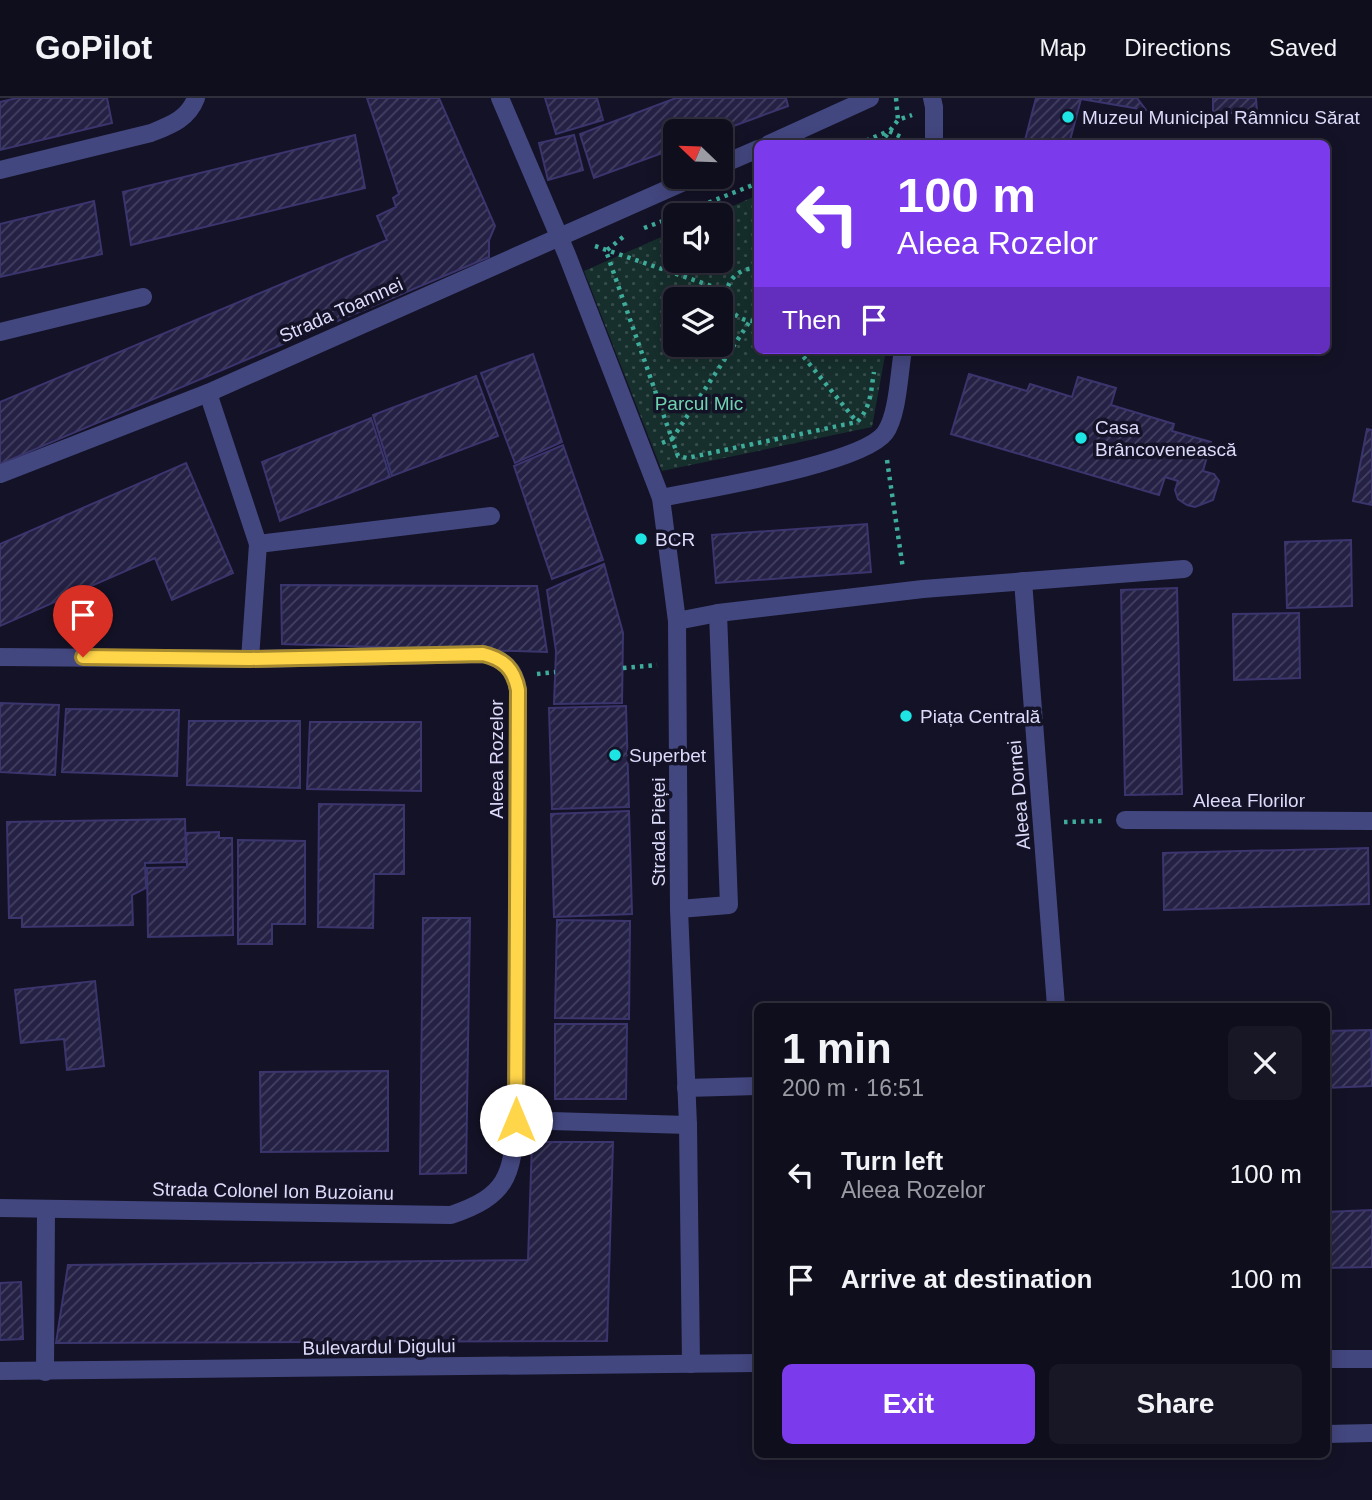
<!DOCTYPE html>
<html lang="en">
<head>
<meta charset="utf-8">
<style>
	body { margin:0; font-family:Helvetica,sans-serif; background:#181725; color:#f1f3f6; height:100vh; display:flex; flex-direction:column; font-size:26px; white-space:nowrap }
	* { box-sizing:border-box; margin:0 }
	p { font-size:23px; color:#9b9ca3 }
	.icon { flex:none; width:38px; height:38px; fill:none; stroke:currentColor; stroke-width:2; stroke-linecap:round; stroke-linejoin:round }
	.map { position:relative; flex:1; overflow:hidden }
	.panel { position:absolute; left:754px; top:905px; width:576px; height:455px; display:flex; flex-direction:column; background:#0f0e1c; border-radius:10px; box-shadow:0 4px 18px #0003,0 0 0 2px #2f2e3b }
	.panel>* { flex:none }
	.hud { position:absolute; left:754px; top:42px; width:576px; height:214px; border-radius:10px; box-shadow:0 4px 18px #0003,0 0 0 2px #2f2e3b; background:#7c3aed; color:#fff; overflow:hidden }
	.needle { width:46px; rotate:293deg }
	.tools { position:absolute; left:663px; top:21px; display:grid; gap:14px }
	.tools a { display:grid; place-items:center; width:70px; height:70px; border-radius:10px; background:#0f0e1c; box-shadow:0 4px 18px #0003,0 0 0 2px #2f2e3b; font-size:35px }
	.pin { position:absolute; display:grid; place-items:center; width:60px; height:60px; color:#fff; margin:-72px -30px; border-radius:50% 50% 50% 0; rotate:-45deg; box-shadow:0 0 7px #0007 }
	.pin .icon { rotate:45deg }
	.me { position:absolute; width:77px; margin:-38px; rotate:0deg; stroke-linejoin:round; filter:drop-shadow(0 0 5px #0008) }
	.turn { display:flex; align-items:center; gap:24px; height:147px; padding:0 28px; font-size:32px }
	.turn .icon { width:91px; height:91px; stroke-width:2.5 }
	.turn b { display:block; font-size:49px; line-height:60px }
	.then { display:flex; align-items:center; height:66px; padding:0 28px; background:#0003; gap:14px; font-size:26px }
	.round { display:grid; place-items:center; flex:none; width:74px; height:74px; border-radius:10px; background:#181725 }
	.overview { display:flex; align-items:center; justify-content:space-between; height:119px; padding:0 28px }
	h1 { font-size:42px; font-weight:700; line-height:52px }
	.action { display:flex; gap:14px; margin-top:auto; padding:14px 28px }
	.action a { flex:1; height:80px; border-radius:10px; background:#7c3aed; color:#fff; font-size:28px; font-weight:700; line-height:80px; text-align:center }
	.action a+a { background:#181725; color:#f1f3f6 }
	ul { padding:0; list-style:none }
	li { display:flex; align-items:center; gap:21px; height:105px; padding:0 28px }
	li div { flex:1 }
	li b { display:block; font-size:26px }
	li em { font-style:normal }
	header { display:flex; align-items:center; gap:42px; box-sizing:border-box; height:98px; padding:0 35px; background:#0f0e1c; border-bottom:2px solid #2f2e3b }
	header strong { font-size:33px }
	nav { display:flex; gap:38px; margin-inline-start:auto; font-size:24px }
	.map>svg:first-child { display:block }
	.grass { fill:url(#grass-dots); fill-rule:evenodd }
	.building { fill:url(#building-hatch); stroke:#3b356e; stroke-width:2 }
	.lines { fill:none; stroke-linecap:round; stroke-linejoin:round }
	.path { stroke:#3eac9a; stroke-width:4.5; stroke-dasharray:3.5 5; stroke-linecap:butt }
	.minor { stroke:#43477f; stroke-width:18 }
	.route-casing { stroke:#a68a30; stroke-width:18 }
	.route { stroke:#ffd54a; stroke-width:12 }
	.poi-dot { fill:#1ee4e4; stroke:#141226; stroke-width:2.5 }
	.labels { text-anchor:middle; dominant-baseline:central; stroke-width:7; stroke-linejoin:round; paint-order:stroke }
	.poi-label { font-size:19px; fill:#dcdbfb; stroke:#141226; text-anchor:start }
	.street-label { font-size:19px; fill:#dcdbfb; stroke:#141226 }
	.park-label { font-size:19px; fill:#6fd3b0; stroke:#141226 }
</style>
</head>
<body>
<header>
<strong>GoPilot</strong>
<nav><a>Map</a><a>Directions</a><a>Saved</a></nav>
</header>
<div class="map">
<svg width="1372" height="1402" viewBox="0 0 1372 1402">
	<defs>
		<pattern id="grass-dots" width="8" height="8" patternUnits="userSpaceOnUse" patternTransform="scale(1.75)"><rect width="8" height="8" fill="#162f2c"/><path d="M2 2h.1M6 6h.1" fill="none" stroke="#374d4c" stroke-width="1.8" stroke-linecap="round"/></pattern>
		<pattern id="building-hatch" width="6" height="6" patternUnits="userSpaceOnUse" patternTransform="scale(1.75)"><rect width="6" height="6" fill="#242145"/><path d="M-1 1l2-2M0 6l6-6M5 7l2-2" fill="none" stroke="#434161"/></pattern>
	</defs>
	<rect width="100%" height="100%" fill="#141226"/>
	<path class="grass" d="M758,97V252H886L872,329L662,373L584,173L675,133L676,163H721V117H712ZM676,201H721V247H676Z"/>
	<g class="building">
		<polygon points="17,0 107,0 112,25 0,52 0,4"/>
		<polygon points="367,0 439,0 495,128 489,142 489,159 0,366 0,304 387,142 377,118 396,109 393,100 399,96"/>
		<polygon points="545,0 597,0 603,22 556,36"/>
		<polygon points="676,0 786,0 788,8 720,33 676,33 676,50 594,80 580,36"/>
		<polygon points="1036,0 1137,0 1146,12 1081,1 1069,46 1024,46"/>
		<polygon points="1213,0 1256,0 1257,15 1213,15"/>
		<polygon points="355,37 365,90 131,147 123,94"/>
		<polygon points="574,37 583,72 548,82 539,45"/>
		<polygon points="94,103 102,156 0,179 0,126"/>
		<polygon points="533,256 562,344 515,365 481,275"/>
		<polygon points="969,276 1027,293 1030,286 1072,299 1078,279 1116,290 1111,307 1174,326 1172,333 1211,344 1203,373 1214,376 1219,383 1213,402 1195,409 1187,407 1178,401 1175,392 1178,383 1165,379 1159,397 951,336"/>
		<polygon points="476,278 498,338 392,378 373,317"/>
		<polygon points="371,320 390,379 280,423 262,364"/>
		<polygon points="1367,331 1372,332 1372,407 1353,403"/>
		<polygon points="563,347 603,462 552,481 514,368"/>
		<polygon points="186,365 233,475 172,502 155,460 0,528 0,446"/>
		<polygon points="867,426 871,474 716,485 712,437"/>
		<polygon points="1351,442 1352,508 1287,510 1285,444"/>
		<polygon points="604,466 623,535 622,605 554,606 556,553 547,492"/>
		<polygon points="281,487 537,488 547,554 282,546"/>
		<polygon points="1177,490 1182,696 1125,697 1121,492"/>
		<polygon points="1299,515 1300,580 1234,582 1233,516"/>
		<polygon points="0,605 59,607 55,677 0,674"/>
		<polygon points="626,608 629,709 552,711 549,610"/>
		<polygon points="66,611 179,612 177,678 62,674"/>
		<polygon points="189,623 300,623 300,690 187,687"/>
		<polygon points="310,624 421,624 421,693 307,691"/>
		<polygon points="319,706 404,707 404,776 374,776 373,830 318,829"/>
		<polygon points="629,713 632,816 554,819 551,716"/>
		<polygon points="185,721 186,764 145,765 146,790 132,797 133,827 22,829 22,820 9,820 7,724"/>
		<polygon points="219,734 219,740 232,740 233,837 148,839 147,770 187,769 186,735"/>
		<polygon points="238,742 305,743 305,826 272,826 272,846 238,846"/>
		<polygon points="1368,750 1369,806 1164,812 1163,755"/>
		<polygon points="423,820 470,820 466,1075 420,1076"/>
		<polygon points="557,822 630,823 629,921 555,920"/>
		<polygon points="95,883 104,968 67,972 64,941 21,945 15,892"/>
		<polygon points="555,926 627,926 626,1001 555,1001"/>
		<polygon points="1371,932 1372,988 1326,990 1326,933"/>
		<polygon points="388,973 388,1053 261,1054 260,974"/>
		<polygon points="532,1044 613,1044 607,1243 56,1245 68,1167 528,1162"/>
		<polygon points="1372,1112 1372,1169 1326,1170 1326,1114"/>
		<polygon points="21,1184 23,1241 0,1242 0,1185"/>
	</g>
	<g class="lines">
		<g class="path">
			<polyline points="896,0 898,22"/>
			<polyline points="858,46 889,33 901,39 903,46"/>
			<polyline points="880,46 898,22 912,17"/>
			<polyline points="677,117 758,85"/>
			<polyline points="644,130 676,118"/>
			<polyline points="623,139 606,153 672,341 750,223"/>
			<polyline points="595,148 726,193"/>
			<path d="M758,170C715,170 717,226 758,223"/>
			<polyline points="798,252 857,324"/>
			<path d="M662,345L672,341L678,358L687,360L857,324C871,310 871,292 874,274"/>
			<polyline points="887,362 903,471"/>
			<polyline points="623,570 657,567"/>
			<polyline points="537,576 555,574"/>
			<polyline points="1064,724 1104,723"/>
		</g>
		<g class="minor">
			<polyline points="500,0 567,157 661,400 677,523 679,811 688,1027 691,1266"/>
			<polyline points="932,0 934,9 934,46"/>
			<polyline points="769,46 870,0"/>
			<polyline points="721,67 758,51"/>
			<path d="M0,72L151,35C171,27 188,21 196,0"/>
			<polyline points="0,234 143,199"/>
			<polyline points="208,295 258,446 250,561"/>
			<polyline points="0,376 208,295 695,79"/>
			<path d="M661,400C704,391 862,366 885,335C898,317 899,275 903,252"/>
			<polyline points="258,446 491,418"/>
			<polyline points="1023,483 1056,908"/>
			<polyline points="677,523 718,515 923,491 1184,471"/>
			<path d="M0,559L250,561L483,556C504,561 515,571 518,592L516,1022C512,1079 507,1098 451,1117L0,1110"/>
			<polyline points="1125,722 1372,723"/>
			<polyline points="679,811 729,807 718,515"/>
			<polyline points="686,990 758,988"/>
			<polyline points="516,1022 688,1027"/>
			<polyline points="1326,1261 1372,1261"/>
			<polyline points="0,1273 758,1265"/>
			<polyline points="45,1274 46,1111"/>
			<polyline points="1326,1336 1372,1335"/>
		</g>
	</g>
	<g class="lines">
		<g class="route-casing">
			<path id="route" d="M83,559L250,561L483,556C504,561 514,571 518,592L516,1022"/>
		</g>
		<use href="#route" class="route"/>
	</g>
	<g class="poi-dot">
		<circle cx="1068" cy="19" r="7"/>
		<circle cx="1081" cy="340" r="7"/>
		<circle cx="641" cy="441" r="7"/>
		<circle cx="906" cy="618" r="7"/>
		<circle cx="615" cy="657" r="7"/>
	</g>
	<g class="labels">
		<g class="poi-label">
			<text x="1082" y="19">Muzeul Municipal Râmnicu Sărat</text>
			<text x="1095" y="329">Casa<tspan x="1095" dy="22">Brâncovenească</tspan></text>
			<text x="655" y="441">BCR</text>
			<text x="920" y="618">Piața Centrală</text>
			<text x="629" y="657">Superbet</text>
		</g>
		<g class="street-label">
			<text transform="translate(341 212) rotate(-24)">Strada Toamnei</text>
			<text transform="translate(496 661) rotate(-90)">Aleea Rozelor</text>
			<text transform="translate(1019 697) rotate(-95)">Aleea Dornei</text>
			<text x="1249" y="702">Aleea Florilor</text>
			<text transform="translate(658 734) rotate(-90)">Strada Pieței</text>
			<text transform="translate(273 1093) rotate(1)">Strada Colonel Ion Buzoianu</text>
			<text transform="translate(379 1249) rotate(-1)">Bulevardul Digului</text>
		</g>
		<g class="park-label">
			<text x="699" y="305">Parcul Mic</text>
		</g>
	</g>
</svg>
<div class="tools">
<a><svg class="needle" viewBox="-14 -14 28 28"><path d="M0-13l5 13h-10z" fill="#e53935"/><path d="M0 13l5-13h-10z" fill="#9b9ca3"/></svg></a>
<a><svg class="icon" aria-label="sound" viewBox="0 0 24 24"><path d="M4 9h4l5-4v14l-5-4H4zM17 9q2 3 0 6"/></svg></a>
<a><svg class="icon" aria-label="layers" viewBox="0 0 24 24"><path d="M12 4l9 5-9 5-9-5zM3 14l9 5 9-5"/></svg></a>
</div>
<div class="pin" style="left:83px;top:559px;background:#d93025"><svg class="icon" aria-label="arrive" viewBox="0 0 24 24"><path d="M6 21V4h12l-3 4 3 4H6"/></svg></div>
<svg class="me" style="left:516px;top:1022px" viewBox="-20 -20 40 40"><circle r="19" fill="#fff"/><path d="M0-13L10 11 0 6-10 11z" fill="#ffd54a"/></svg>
<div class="hud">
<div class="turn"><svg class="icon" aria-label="left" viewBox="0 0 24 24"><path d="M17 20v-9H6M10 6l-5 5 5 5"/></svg><div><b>100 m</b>Aleea Rozelor</div></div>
<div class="then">Then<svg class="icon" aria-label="arrive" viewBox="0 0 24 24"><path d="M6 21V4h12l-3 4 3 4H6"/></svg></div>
</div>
<section class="panel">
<div class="overview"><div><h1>1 min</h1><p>200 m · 16:51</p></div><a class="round"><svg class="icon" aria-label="close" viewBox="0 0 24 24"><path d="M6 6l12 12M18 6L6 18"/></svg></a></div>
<ul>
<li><svg class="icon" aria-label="left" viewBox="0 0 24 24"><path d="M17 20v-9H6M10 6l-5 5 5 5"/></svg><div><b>Turn left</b><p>Aleea Rozelor</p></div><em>100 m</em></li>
<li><svg class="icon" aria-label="arrive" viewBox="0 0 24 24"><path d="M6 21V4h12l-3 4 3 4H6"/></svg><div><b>Arrive at destination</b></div><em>100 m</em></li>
</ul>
<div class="action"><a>Exit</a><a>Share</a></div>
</section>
</div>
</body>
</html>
